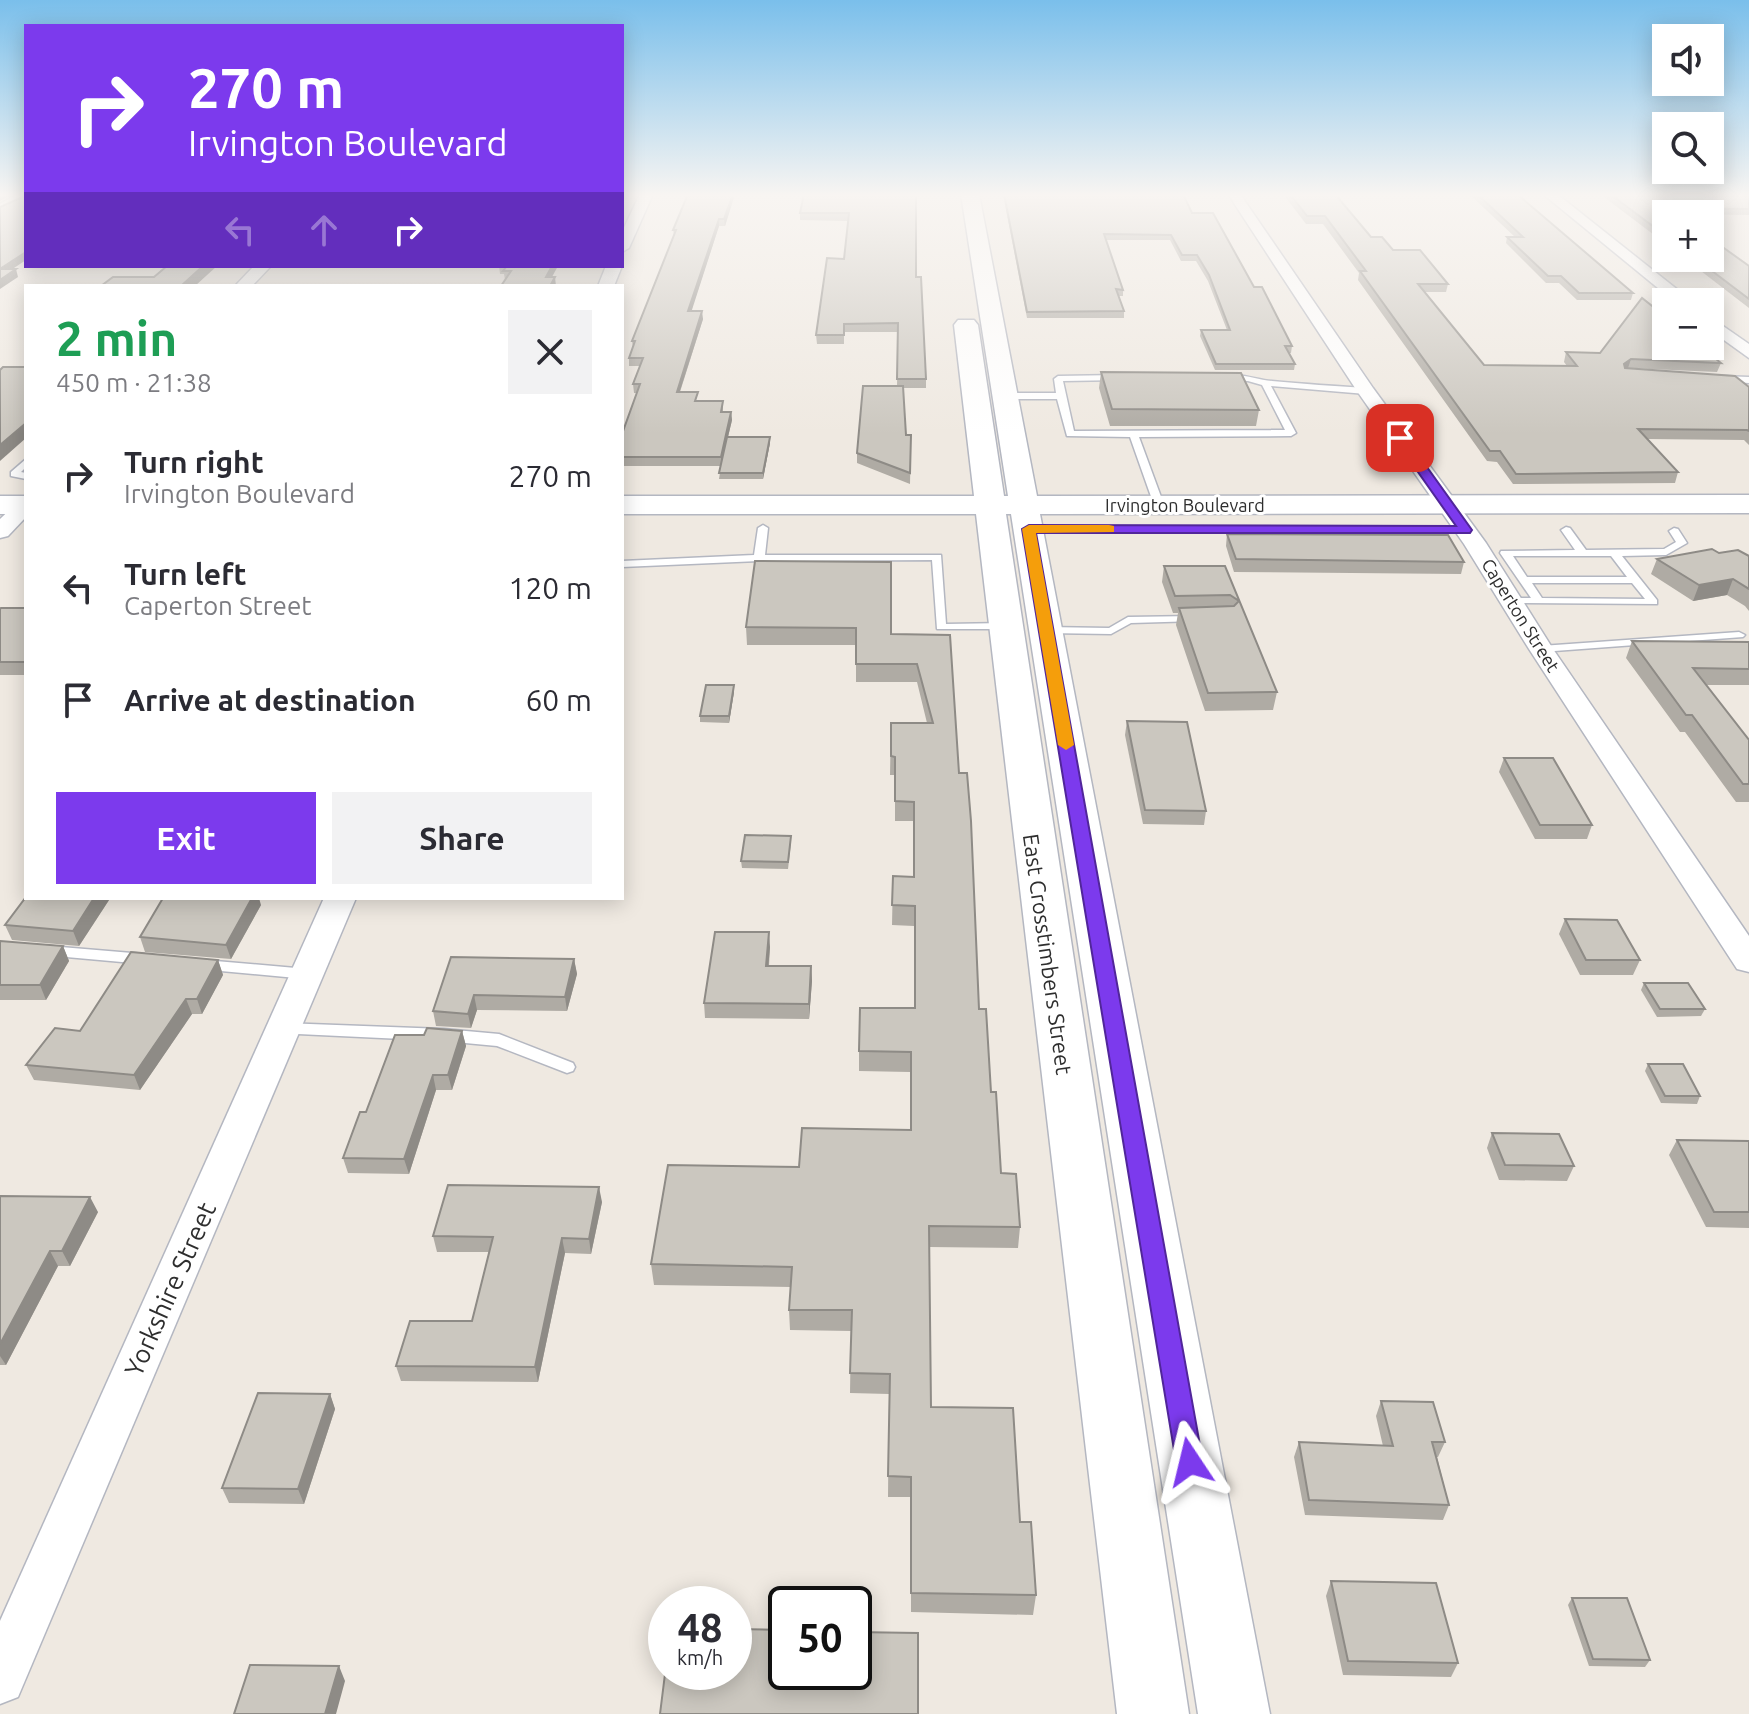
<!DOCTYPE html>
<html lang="en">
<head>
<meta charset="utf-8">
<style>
	body { margin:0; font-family:Ubuntu,sans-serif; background:#f2f2f3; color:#2b2b33; height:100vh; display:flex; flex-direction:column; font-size:30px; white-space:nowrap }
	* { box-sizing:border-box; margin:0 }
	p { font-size:26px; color:#7c7c81 }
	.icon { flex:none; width:44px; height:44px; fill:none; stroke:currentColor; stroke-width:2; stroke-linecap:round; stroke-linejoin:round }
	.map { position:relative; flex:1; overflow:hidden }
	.side { position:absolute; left:24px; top:284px; width:600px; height:616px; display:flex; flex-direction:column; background:#fff; border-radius:0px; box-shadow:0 4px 20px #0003 }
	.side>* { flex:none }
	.hud { position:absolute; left:24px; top:24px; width:600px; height:244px; border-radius:0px; box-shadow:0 4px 20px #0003; background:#7c3aed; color:#fff; overflow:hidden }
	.tools { position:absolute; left:1652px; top:24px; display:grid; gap:16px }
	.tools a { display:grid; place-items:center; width:72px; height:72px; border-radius:0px; background:#fff; box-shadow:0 4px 20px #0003; font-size:40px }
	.speed { position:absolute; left:648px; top:1586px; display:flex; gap:16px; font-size:40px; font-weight:700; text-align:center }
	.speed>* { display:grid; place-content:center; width:104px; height:104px; border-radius:50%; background:#fff; box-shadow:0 4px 20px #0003; line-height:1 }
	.speed small { font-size:20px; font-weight:400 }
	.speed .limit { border:4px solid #111; border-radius:12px; background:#fff; color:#111 }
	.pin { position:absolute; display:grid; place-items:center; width:68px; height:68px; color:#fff; margin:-34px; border-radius:16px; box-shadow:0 4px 12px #0006 }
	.me { position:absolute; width:88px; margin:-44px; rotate:350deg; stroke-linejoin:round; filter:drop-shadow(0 0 6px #0008) }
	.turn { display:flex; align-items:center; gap:28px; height:168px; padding:0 32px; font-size:36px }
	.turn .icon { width:104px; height:104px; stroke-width:2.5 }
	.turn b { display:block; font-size:56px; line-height:68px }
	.lanes { display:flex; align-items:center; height:76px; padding:0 32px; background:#0003; justify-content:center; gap:40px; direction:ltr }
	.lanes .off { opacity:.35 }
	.round { display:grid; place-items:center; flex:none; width:84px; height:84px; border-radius:0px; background:#f2f2f3 }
	.overview { display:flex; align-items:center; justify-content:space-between; height:136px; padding:0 32px }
	h1 { font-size:48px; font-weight:700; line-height:60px; color:#1e9e55 }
	.primary-button { display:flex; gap:16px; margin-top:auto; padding:16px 32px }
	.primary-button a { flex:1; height:92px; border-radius:0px; background:#7c3aed; color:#fff; font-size:32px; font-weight:700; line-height:92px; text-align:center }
	.primary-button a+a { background:#f2f2f3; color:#2b2b33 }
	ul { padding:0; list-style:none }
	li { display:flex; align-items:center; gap:24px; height:112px; padding:0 32px }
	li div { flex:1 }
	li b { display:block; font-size:30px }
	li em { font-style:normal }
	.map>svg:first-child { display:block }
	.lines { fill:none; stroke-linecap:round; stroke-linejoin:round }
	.service-casing { stroke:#b4b7c1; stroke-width:3 }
	.minor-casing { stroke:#b4b7c1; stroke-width:3 }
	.secondary-casing { stroke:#b4b7c1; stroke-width:3 }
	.service { fill:#fff; fill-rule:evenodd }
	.minor { fill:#fff; fill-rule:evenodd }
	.secondary { fill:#fff; fill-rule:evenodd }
	.wall { fill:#afaba4 }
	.shaded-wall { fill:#8e8b86 }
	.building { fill:#cbc7bf; stroke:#8e8b86; stroke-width:2 }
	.route { fill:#7c3aed; stroke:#51269a; stroke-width:2 }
	.slow { fill:#f59e0b }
	.labels { text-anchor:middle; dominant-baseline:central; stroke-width:6; stroke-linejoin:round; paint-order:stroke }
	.far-street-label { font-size:18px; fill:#2e2e2e; stroke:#fff }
	.street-label { font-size:22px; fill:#2e2e2e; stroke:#fff }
	.near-street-label { font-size:26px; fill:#2e2e2e; stroke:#fff }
</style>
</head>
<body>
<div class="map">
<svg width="1749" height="1714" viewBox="0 0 1749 1714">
	<rect width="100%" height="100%" fill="#efe9e1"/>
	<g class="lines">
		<g class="service-casing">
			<g id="service">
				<path d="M1118,375L1122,378L1121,380L1063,381L1074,431L1285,430L1262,385L1248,381L1224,380L1223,378C1238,371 1255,380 1272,381C1303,384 1335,386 1366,388L1370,391L1366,394L1271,386L1296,433L1291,436L1139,437L1164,505L1159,508L1154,505L1130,437L1067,436L1057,399H1005L1001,396L1005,393H1056L1054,379L1058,376Z"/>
				<polygon points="1721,376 1749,377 1749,383 1718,381 1718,377"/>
				<polygon points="26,459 26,467 21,472 26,473 26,479 11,476 11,472"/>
				<polygon points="763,525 768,528 765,555 941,555 946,624 1005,623 1011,626 1005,629 937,629 932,560 759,561 622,567 622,561 754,555 758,528"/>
				<path d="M1566,527L1570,528L1586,550L1664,549L1676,542L1669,531L1674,528L1678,529L1687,543L1666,555L1622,556L1657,600V604L1507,603L1505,601L1511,598H1531L1500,553L1501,551L1575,550L1561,530ZM1513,556H1611L1627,577H1527ZM1532,583H1632L1645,599L1542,598Z"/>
				<polygon points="1194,616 1198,617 1198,621 1131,623 1111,634 1046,633 1040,630 1046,627 1109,628 1128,617"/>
				<polygon points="1739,632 1745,635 1743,637 1541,652 1535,649 1541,646"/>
				<polygon points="49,946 144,954 152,959 144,964 44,955 41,951"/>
				<polygon points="204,960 307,969 312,970 315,974 312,978 307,979 199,969 196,965 199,961"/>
				<polygon points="283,1023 444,1029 499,1034 573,1063 575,1067 573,1071 567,1073 497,1046 444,1041 277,1033 275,1029 277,1025"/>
			</g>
		</g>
		<g class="minor-casing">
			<g id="minor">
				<polygon points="17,194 26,194 26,200 0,214 0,204"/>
				<polygon points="640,194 653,194 629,248 622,252 622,232"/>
				<polygon points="1228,194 1240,194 1373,388 1486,543 1553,649 1749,936 1749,972 1737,969 1529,649 1464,544 1357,391"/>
				<polygon points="1543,194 1557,194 1693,302 1675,302"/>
				<polygon points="254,266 271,266 252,286 235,286"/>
				<polygon points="606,266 622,266 614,286 598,286"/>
				<polygon points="1710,317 1749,344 1749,358 1710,330"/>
				<polygon points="26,499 26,517 8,536 0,538 0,519 19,501"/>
				<polygon points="324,898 356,898 18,1697 0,1704 0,1621"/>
			</g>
		</g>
		<g class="secondary-casing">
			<g id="secondary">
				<polygon points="961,194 979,194 1037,496 1749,495 1749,513 1040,514 1270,1714 1198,1714 1011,514 1006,514 1189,1714 1117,1714 976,514 622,514 622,496 974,496 954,325 958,320 974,320 978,325 1004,496 1008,496"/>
				<rect x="0" y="496" width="26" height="18"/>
			</g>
		</g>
		<use href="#service" class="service"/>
		<use href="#minor" class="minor"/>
		<use href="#secondary" class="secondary"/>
	</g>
	<g class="wall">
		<polygon points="688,194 735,194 725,226 719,226 691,311 703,319 680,392 698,401 723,401 723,412 731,412 732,420 728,437 770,437 770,443 763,479 719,479 721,466 622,466 622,434 637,393 634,393 633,384 640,366 629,366 629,358 633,348 632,341 674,235 673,230"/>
		<polygon points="916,194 916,277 926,379 926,388 903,388 906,435 911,435 910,484 857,463 857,453 897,386 898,332 844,332 844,344 817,344 816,335 844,259 848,221 800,220 800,213"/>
		<polygon points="1003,194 1192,213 1254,287 1292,346 1291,353 1289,353 1295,364 1294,370 1215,370 1200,336 1201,330 1227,330 1208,281 1196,261 1181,261 1170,240 1106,240 1123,290 1123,296 1118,296 1124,311 1124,318 1027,318"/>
		<polygon points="1283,194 1335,194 1371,237 1448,284 1446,292 1425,292 1484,365 1567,366 1564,362 1566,352 1721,363 1717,372 1628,368 1749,387 1749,445 1744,440 1647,439 1678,472 1675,483 1513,484 1497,462 1487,461 1358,280 1359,273 1323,224 1306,224"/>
		<polygon points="1469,194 1517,194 1633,293 1631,300 1577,300 1559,283 1546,283 1506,243 1507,237 1515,237"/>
		<polygon points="1600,194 1749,194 1749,215 1666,214 1666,244"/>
		<polygon points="1684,258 1710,258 1749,266 1749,308"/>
		<polygon points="499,266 558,266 505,280 504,274 500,274"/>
		<polygon points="1101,372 1259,410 1256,426 1110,426 1099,388"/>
		<polygon points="1227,534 1464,562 1461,574 1234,572 1226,546"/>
		<polygon points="1719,553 1749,556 1749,611 1745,606 1727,595 1693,601 1651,574 1657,559"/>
		<polygon points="755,561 891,634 950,635 959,773 979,1009 1001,1173 1020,1227 1018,1248 929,1247 931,1407 1020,1522 1036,1595 1033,1615 911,1612 911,1497 888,1497 889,1394 850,1393 851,1331 790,1330 789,1310 791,1287 654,1285 651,1264 799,1167 910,1130 910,1072 859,1071 859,1051 915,1008 914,926 892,925 893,876 914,877 914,821 895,821 895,775 890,775 891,723 927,723 917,682 856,682 856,645 747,645 746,627"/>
		<polygon points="1164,566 1225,566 1277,692 1273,710 1205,711 1176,625 1178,613 1173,613 1162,582"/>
		<polygon points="26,608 26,675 0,675 0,609"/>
		<polygon points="1632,641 1749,642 1749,685 1706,685 1749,740 1749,802 1736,802 1685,732 1680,732 1626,658"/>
		<polygon points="734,685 734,692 729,723 700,722 700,716"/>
		<polygon points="1127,721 1206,811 1204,825 1143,824 1125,735"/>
		<polygon points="1504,758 1592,825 1587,839 1535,839 1499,772"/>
		<polygon points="791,843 788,869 742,868 741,861"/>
		<polygon points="109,900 79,946 12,940 5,925"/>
		<polygon points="261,905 231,959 145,952 140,937"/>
		<polygon points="1565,919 1640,960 1633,975 1580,975 1559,934"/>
		<polygon points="0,941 63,946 69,961 46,1000 0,1000"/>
		<polygon points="770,947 769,966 811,966 812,981 809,1019 705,1018 704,1003"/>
		<polygon points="574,959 577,974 567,1011 477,1010 471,1028 436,1026 433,1011"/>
		<polygon points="218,960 223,975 202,1014 192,1014 140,1090 34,1080 26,1065 80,1031"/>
		<polygon points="1644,983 1705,1009 1701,1016 1657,1017 1641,990"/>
		<polygon points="462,1031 466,1046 452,1090 436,1090 409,1174 348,1173 343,1158 424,1035"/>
		<polygon points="1648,1064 1700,1096 1697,1104 1661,1103 1645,1071"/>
		<polygon points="1492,1133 1574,1166 1567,1181 1499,1180 1487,1148"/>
		<polygon points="1677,1140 1749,1141 1749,1228 1706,1227 1669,1155"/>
		<polygon points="0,1196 98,1212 70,1266 58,1266 6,1365 0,1365"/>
		<polygon points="602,1202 591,1254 565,1253 538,1382 401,1381 396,1366 472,1321 489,1252 437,1252 433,1236"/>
		<polygon points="330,1394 335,1409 304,1504 229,1503 222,1488"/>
		<polygon points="1381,1401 1445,1442 1438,1457 1437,1457 1449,1505 1443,1520 1305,1515 1294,1457 1299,1442 1383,1446 1376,1416"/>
		<polygon points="1331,1581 1458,1663 1451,1677 1343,1675 1326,1596"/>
		<polygon points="1572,1598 1650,1660 1645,1667 1589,1666 1568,1605"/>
	</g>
	<g class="shaded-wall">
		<polygon points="0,194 12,194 0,201"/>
		<polygon points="733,194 735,194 725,226 724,219"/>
		<polygon points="719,219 719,226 689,319 688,311"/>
		<polygon points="26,252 26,260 2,276 0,269"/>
		<polygon points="203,266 217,266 195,286 181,286"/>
		<polygon points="552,266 558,266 547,286 546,277"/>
		<polygon points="16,269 18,277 0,289 0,280"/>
		<polygon points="555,277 556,286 550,286"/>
		<polygon points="702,311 703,319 677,400 677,392"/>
		<polygon points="1631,359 1628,368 1621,373 1624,364"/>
		<polygon points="731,412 732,420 721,466 721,457"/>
		<polygon points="26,423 26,438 0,461 0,445"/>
		<polygon points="770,437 770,443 763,479 763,473"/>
		<polygon points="1733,579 1727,595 1693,601 1699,585"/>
		<polygon points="734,685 734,692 729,723 729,716"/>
		<polygon points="94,898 108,898 109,900 79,946 73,931"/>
		<polygon points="252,898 259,898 261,905 231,959 226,945"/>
		<polygon points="769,932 770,947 767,981 766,966"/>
		<polygon points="63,946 69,961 46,1000 40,985"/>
		<polygon points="574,959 577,974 567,1011 565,997"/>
		<polygon points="218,960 223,975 202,1014 197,999"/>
		<polygon points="811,966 812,981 809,1019 809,1004"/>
		<polygon points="474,995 477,1010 471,1028 468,1014"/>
		<polygon points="186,999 192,1014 140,1090 134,1075"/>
		<polygon points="462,1031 466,1046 452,1090 448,1075"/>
		<polygon points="433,1075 436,1090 409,1174 404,1159"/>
		<polygon points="599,1187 602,1202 591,1254 589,1239"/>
		<polygon points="90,1197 98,1212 70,1266 62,1251"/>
		<polygon points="562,1238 565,1253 538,1382 535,1367"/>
		<polygon points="50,1251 58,1266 6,1365 0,1356 0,1344"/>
		<polygon points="330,1394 335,1409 304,1504 298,1489"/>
		<polygon points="339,1666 345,1681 336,1714 325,1714"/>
	</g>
	<g class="building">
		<polygon points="26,194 26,252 0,269 0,207 25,196"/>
		<polygon points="688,194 733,194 724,219 719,219 688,311 702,311 677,392 698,392 695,401 723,401 721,412 731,412 721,457 622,457 622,434 640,384 633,384 643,358 629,358 635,341 632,341 676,230 673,230"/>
		<polygon points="804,194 916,194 916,277 921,277 926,379 897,379 898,323 844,324 844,335 816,335 827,258 844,259 849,213 800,213"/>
		<polygon points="1004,194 1183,194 1192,213 1213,213 1254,287 1262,287 1292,346 1285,346 1295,364 1216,364 1201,330 1230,330 1209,275 1197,255 1182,255 1171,235 1104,234 1123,290 1116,289 1124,311 1027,312"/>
		<polygon points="1290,194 1335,194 1371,237 1382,237 1393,250 1420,250 1448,284 1418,284 1484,365 1577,366 1566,352 1600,353 1642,298 1666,317 1666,346 1700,346 1721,363 1631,359 1624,364 1625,368 1735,376 1749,387 1749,431 1747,430 1638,429 1678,472 1516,474 1500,451 1490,451 1360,271 1366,271 1325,216 1307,216"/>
		<polygon points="1477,194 1517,194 1633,293 1579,293 1561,276 1548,276 1507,237 1523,237"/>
		<polygon points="1610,194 1749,194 1749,209 1670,208 1678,214 1666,214 1666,236"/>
		<polygon points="1710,238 1749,266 1749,299 1695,258 1710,258"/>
		<polygon points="167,266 203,266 181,286 101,286 113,277 154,277"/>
		<polygon points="507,266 552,266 546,277 555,277 550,286 501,286 511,271 503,271"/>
		<polygon points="0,269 16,269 0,280"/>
		<polygon points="3,367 26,367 26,423 0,445 0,370"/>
		<polygon points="1101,372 1241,373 1259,410 1112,409"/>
		<polygon points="863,386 903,386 906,435 911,435 910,473 857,453"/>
		<polygon points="727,437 770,437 763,473 719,473"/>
		<polygon points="1227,534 1448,535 1464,562 1236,559"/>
		<polygon points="1712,549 1719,553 1738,550 1749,556 1749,589 1733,579 1699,585 1657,559"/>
		<polygon points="755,561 891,562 891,634 950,635 959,773 967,773 971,821 979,1009 986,1009 991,1092 996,1092 1001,1173 1016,1174 1020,1227 929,1226 931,1407 1013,1408 1020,1522 1031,1522 1036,1595 911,1593 911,1477 888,1476 890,1374 850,1373 852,1310 789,1310 792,1267 651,1264 668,1165 799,1167 802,1128 911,1130 911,1052 859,1051 860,1008 915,1008 915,906 892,905 893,876 914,877 914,802 895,801 895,757 891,756 891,723 933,723 917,664 856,664 856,628 746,627"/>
		<polygon points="1164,566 1225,566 1277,692 1208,693 1179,608 1234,606 1239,601 1230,595 1175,596"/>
		<polygon points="1,608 26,608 26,662 0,662 0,609"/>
		<polygon points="1632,641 1749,642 1749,669 1693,668 1749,740 1749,784 1743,784 1692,715 1686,715"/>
		<polygon points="706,685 734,685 729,716 700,716"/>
		<polygon points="1127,721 1187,722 1206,811 1145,810"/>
		<polygon points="1504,758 1553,758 1592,825 1540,825"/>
		<polygon points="745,835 791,836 788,862 741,861"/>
		<polygon points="26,897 26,898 94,898 73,931 5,925"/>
		<polygon points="163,898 252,898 226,945 140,937"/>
		<polygon points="1565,919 1617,920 1640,960 1586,960"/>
		<polygon points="715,932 769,932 766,966 811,966 809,1004 704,1003"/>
		<polygon points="0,941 63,946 40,985 0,985"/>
		<polygon points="131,952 218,960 197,999 186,999 134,1075 26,1065 55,1028 80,1031"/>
		<polygon points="451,957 574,959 565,997 474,995 468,1014 433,1011"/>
		<polygon points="1644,983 1688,983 1705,1009 1660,1009"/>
		<polygon points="427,1028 462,1031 448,1075 433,1075 404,1159 343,1158 360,1112 366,1112 395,1035 424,1035"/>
		<polygon points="1648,1064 1683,1064 1700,1096 1665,1096"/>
		<polygon points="1492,1133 1559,1134 1574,1166 1505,1165"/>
		<polygon points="1677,1140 1749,1141 1749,1212 1714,1212"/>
		<polygon points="448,1185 599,1187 589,1239 562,1238 535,1367 396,1366 410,1321 472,1321 493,1237 433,1236"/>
		<polygon points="0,1196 90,1197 62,1251 50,1251 0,1344"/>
		<polygon points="258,1393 330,1394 298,1489 222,1488"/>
		<polygon points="1381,1401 1433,1402 1445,1442 1432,1442 1449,1505 1309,1500 1299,1442 1393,1446"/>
		<polygon points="1331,1581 1436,1583 1458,1663 1348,1661"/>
		<polygon points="1572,1598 1627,1598 1650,1660 1593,1659"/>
		<polygon points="734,1629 786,1630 786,1672 854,1672 854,1632 918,1633 918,1714 660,1714 666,1666 666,1672 734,1672"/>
		<polygon points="250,1665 339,1666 325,1714 234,1714"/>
	</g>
	<linearGradient id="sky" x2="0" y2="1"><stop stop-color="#7abfeb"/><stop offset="0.45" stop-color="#f8f5f2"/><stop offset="1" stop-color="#f8f5f2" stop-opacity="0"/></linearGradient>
	<rect width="1749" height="434" fill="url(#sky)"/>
	<polygon class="route" points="1396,435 1404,435 1472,530 1470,533 1036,533 1203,1462 1199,1471 1190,1474 1180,1471 1176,1462 1022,529 1029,525 1456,526 1394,438"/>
	<polygon class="slow" points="1109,525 1114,526 1114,532 1036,533 1074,745 1066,750 1058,745 1022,529 1029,525"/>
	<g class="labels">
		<g class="far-street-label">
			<text x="1185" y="505">Irvington Boulevard</text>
			<text transform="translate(1521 615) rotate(58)">Caperton Street</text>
		</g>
		<g class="street-label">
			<text transform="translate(1048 954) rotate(82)">East Crosstimbers Street</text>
		</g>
		<g class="near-street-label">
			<text transform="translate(170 1289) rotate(-66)">Yorkshire Street</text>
		</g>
	</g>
</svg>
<div class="tools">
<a><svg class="icon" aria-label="sound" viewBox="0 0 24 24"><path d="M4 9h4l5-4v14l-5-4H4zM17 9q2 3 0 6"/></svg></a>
<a><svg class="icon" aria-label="search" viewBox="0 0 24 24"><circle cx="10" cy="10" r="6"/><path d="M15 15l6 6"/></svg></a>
<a>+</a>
<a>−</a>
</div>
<div class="speed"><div>48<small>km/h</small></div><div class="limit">50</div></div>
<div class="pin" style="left:1400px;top:438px;background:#d93025"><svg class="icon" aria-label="arrive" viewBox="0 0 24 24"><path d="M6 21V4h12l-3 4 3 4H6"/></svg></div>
<svg class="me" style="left:1190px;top:1462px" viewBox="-20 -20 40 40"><path d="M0-17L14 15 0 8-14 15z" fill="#7c3aed" stroke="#fff" stroke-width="4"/></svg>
<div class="hud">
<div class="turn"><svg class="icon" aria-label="right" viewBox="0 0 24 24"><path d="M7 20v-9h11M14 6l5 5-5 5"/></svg><div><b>270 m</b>Irvington Boulevard</div></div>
<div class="lanes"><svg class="icon off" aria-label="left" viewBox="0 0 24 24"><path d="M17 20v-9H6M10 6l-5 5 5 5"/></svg><svg class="icon off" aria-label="ahead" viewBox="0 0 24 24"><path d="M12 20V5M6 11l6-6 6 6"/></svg><svg class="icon" aria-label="right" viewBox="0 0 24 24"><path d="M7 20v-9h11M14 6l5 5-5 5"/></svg></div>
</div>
<section class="side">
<div class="overview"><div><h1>2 min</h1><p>450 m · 21:38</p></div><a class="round"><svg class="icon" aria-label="close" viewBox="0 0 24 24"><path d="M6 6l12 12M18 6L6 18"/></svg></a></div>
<ul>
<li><svg class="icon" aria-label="right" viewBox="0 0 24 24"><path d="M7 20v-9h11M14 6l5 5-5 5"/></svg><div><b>Turn right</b><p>Irvington Boulevard</p></div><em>270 m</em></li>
<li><svg class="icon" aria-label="left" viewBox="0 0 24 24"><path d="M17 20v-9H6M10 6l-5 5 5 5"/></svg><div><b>Turn left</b><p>Caperton Street</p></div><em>120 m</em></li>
<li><svg class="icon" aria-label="arrive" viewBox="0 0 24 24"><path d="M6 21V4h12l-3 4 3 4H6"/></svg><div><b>Arrive at destination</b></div><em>60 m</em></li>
</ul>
<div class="primary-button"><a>Exit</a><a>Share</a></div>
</section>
</div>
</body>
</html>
